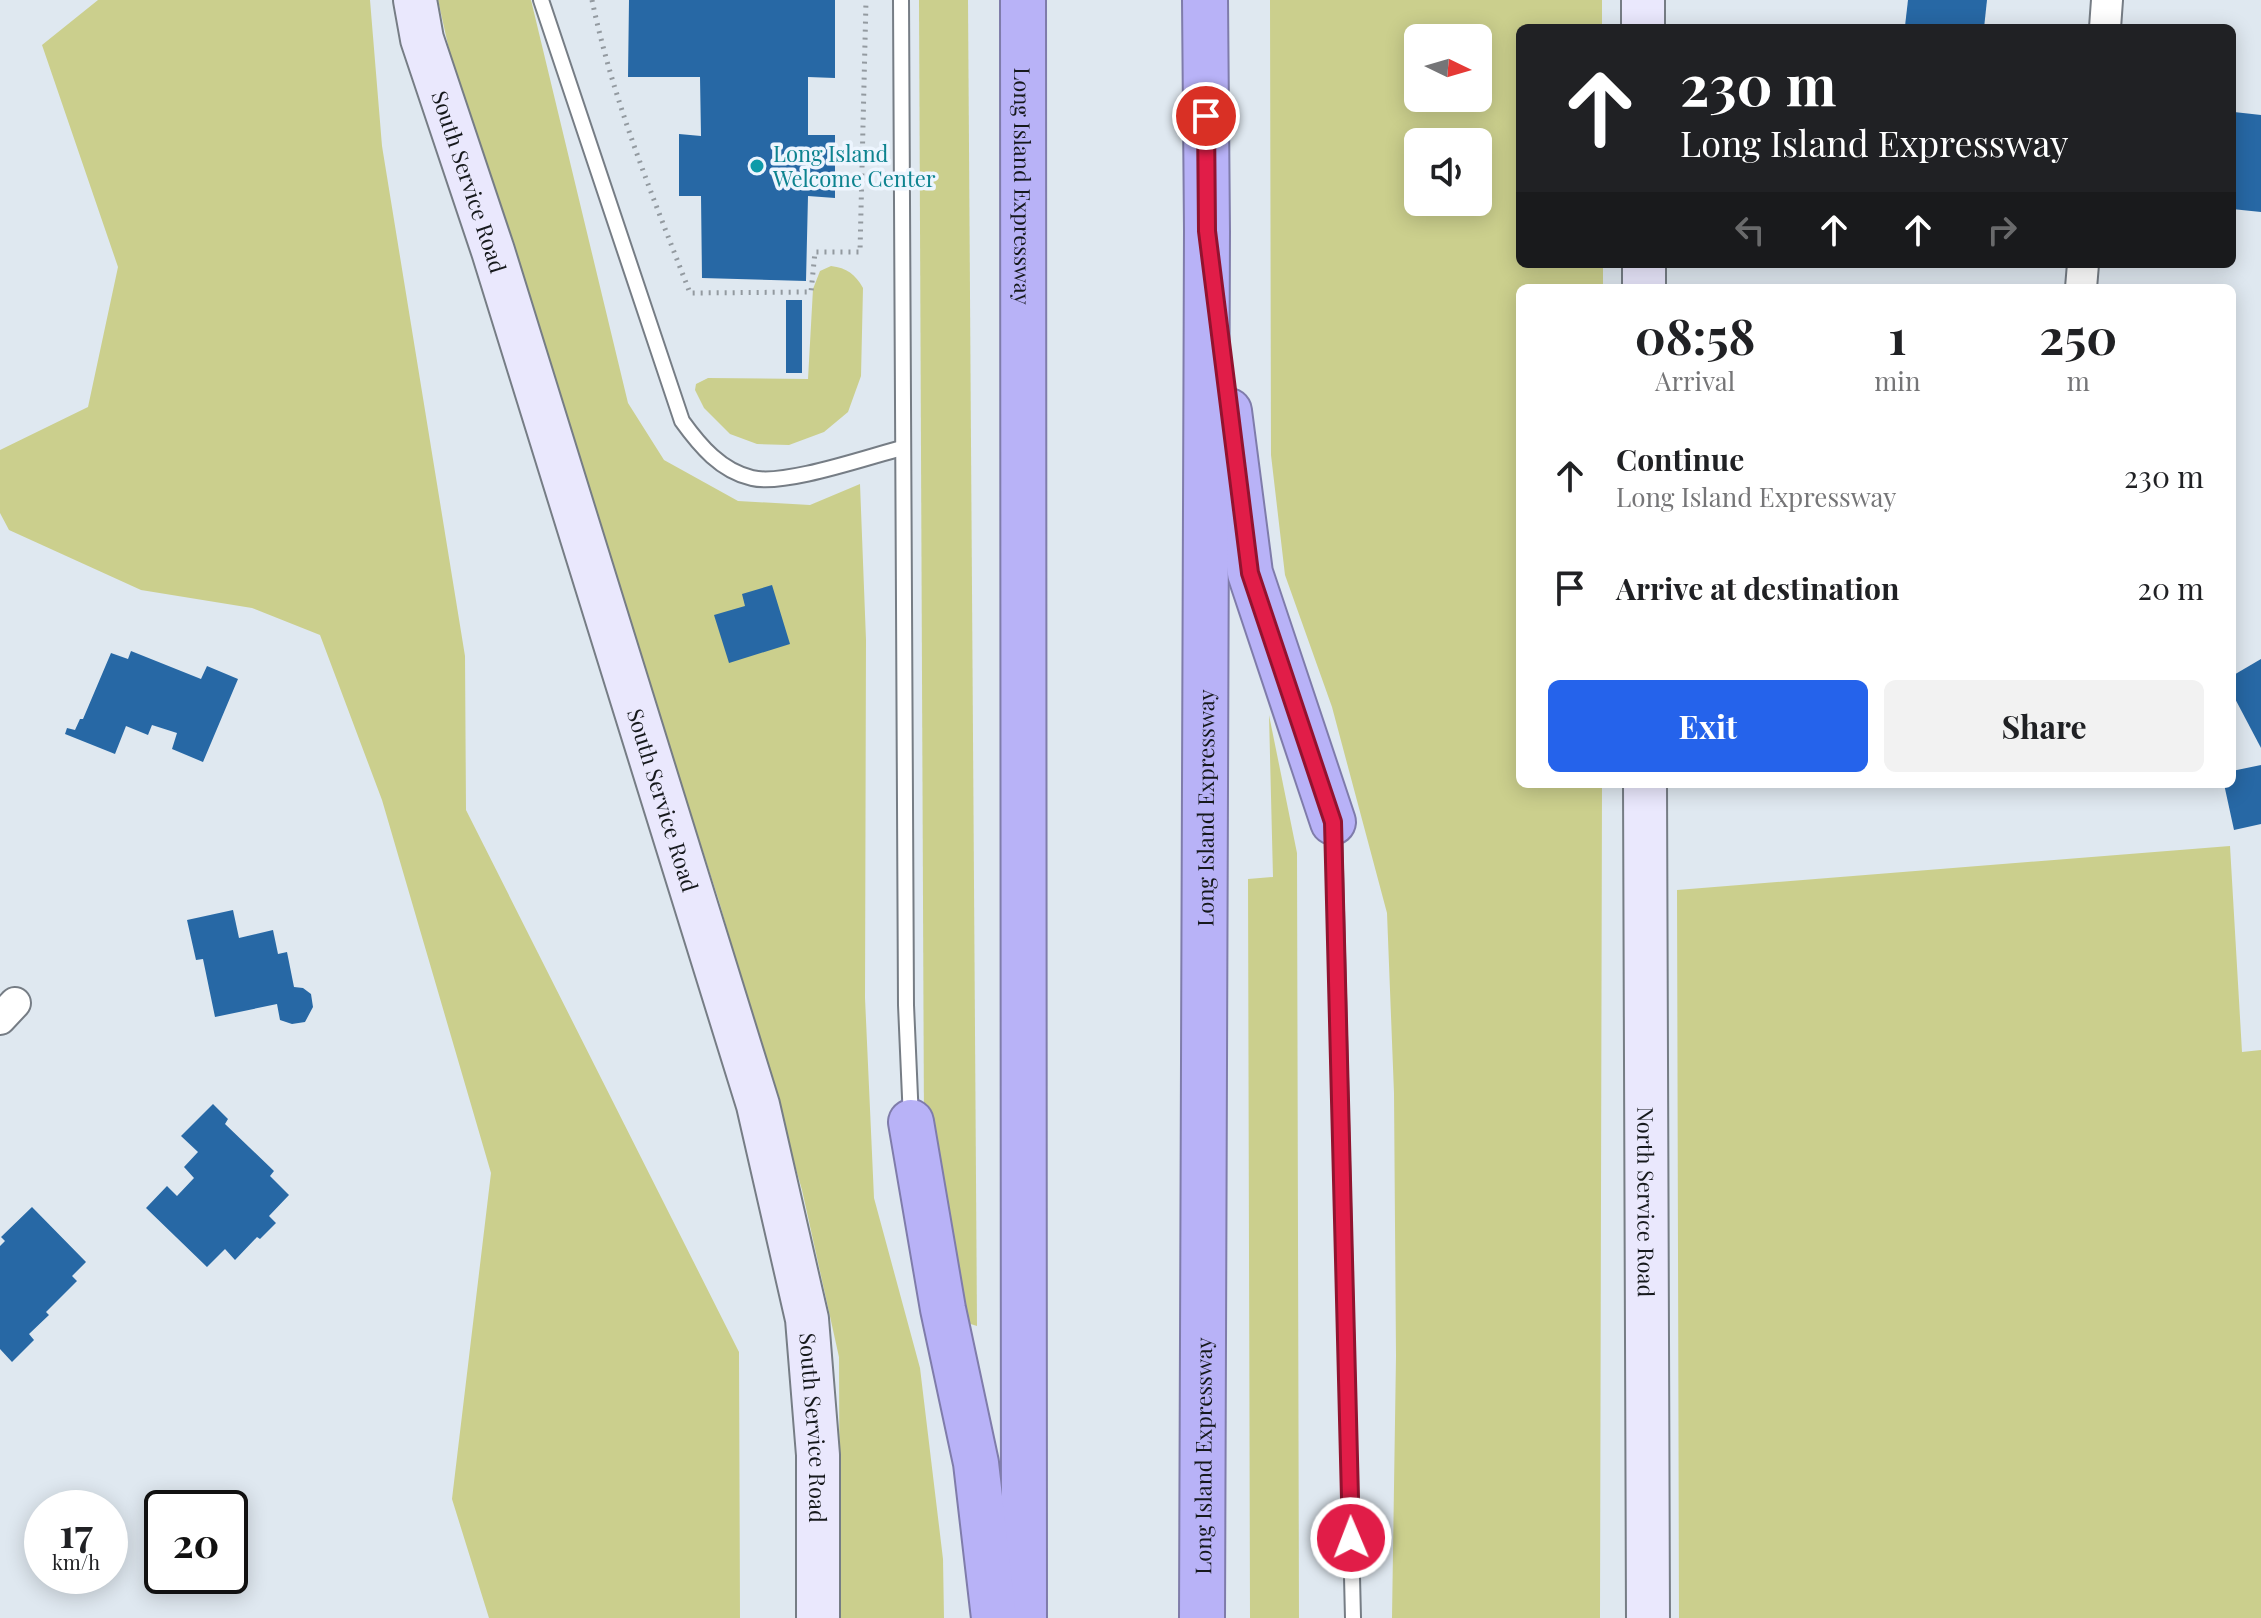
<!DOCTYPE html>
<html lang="en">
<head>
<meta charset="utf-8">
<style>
	body { margin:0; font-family:"Playfair Display",serif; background:#f2f2f2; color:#202124; height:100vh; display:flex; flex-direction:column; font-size:30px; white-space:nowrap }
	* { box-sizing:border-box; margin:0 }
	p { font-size:26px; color:#757577 }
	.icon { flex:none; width:44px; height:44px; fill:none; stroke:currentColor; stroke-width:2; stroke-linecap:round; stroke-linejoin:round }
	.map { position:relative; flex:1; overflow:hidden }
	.sheet { position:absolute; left:1516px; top:284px; width:720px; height:504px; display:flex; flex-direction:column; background:#fff; border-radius:12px; box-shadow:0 4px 20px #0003 }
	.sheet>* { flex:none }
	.banner { position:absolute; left:1516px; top:24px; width:720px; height:244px; border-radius:12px; box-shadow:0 4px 20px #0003; background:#202124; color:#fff; overflow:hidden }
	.needle { width:52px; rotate:95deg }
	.buttons { position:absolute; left:1404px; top:24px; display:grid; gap:16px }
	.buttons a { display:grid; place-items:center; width:88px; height:88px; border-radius:12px; background:#fff; box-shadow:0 4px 20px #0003; font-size:40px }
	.speed { position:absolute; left:24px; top:1490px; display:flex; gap:16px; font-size:40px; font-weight:700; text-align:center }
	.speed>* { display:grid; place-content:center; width:104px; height:104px; border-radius:50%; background:#fff; box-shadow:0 4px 20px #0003; line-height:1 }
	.speed small { font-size:20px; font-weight:400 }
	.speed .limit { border:4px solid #111; border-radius:12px; background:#fff; color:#111 }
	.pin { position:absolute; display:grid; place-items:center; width:68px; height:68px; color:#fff; margin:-34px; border:4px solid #fff; border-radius:50%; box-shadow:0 2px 8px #0007 }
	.me { position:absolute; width:88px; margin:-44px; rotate:359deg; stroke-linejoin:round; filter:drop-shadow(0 0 6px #0008) }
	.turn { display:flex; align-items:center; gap:28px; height:168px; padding:0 32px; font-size:36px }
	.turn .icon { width:104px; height:104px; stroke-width:2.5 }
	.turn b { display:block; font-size:56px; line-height:68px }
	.lanes { display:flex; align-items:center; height:76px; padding:0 32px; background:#0003; justify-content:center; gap:40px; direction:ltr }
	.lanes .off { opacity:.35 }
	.eta { display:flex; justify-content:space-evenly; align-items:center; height:136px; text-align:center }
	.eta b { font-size:48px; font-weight:700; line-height:56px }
	.primary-button { display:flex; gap:16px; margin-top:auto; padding:16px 32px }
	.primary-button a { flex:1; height:92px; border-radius:12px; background:#2563eb; color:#fff; font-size:32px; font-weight:700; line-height:92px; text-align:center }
	.primary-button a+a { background:#f2f2f2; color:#202124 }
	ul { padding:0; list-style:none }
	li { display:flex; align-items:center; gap:24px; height:112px; padding:0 32px }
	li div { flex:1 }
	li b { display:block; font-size:30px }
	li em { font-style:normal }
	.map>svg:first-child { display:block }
	.green { fill:#cbcf8d; fill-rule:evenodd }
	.building { fill:#2768a5 }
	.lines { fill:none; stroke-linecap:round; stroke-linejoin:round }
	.service-casing { stroke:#767d85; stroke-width:18 }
	.minor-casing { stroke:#767d85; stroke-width:34 }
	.secondary-casing { stroke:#767d85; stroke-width:46 }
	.motorway-casing { stroke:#7f7caa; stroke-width:48 }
	.path { stroke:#939aa0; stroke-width:5; stroke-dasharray:2 6; stroke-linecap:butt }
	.service { stroke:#fff; stroke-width:14 }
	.minor { stroke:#fff; stroke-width:30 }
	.secondary { stroke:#eae8fd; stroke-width:42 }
	.motorway { stroke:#b8b2f7; stroke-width:44 }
	.route-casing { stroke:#92132f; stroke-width:20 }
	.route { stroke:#e11d48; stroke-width:14 }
	.culture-dot { fill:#0f9aa8; stroke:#edf5fe; stroke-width:3 }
	.labels { text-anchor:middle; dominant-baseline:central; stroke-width:7; stroke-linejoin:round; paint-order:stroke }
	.culture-label { font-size:22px; fill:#0d838f; stroke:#edf5fe; text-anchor:start }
	.street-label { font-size:22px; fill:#16191c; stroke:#edf5fe }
</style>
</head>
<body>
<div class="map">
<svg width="2261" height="1618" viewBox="0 0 2261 1618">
	<rect width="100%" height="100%" fill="#dfe8f0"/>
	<g class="green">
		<polygon points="98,0 370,0 382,146 465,656 466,810 739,1352 740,1618 489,1618 452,1499 491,1173 382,800 320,635 252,608 141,590 9,530 0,513 0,450 88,407 118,267 42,45"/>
		<polygon points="438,0 531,0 628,403 664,460 738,501 810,505 860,484 866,640 865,998 874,1198 920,1368 943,1559 944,1618 840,1618 839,1357 802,1190 719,901 462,108"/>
		<polygon points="919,0 968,0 977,1326 958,1320 924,1126"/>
		<path d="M1270,0H1602V28H1520V264H1603V288H1520V784H1602L1600,1618H1392L1396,1356L1394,1093L1387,913L1332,707L1285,575L1271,455ZM1478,38V98H1418V38ZM1478,142V202H1418V142Z"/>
		<path d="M831,266C847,268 855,274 863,288L861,376L848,412L824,432L789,445L757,444L730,434L704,408L695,390L696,384L708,378L808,379L813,289L820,271Z"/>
		<polygon points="1269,715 1297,853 1299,1618 1250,1618 1248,879 1273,877"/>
		<polygon points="2230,846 2242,1052 2261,1050 2261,1618 1679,1618 1677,890"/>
	</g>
	<g class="building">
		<polygon points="629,0 835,0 835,78 808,77 808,135 835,135 835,198 808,196 806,281 702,278 701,196 679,196 679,134 701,136 700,77 628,77"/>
		<polygon points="1908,0 1987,0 1984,28 1905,26"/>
		<polygon points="2234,112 2261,115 2261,212 2232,209"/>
		<rect x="786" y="300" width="16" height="73"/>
		<polygon points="772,585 790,644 729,663 714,615 745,606 742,594"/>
		<polygon points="131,651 201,679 207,666 238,679 203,762 172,749 177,733 152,725 148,735 126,726 115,754 65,734 67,728 75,730 80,719 83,719 111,653 128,659"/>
		<polygon points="2261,659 2261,748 2232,693 2232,676"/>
		<polygon points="2261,765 2261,824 2234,830 2224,784 2232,784 2232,771"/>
		<polygon points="233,910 239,938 273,930 278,954 287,952 294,987 303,988 311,994 313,1007 305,1022 292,1024 280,1020 277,1004 215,1017 203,959 196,960 187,920"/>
		<polygon points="213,1104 228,1119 225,1124 274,1171 270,1176 289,1195 269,1216 276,1223 260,1239 257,1237 235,1260 225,1249 207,1267 146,1208 167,1186 177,1196 194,1178 184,1167 198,1152 181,1136"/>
		<polygon points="32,1207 86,1262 72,1276 77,1281 46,1312 49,1315 29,1334 34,1340 12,1362 0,1349 0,1246 5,1241 1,1237"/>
	</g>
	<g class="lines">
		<g class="service-casing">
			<g id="service">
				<path d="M541,0L682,421C700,446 721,471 752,478C784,486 867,457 902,448"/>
				<polyline points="901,0 906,1005 911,1120"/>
				<polyline points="1334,827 1353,1618"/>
			</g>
		</g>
		<g class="minor-casing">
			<g id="minor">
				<polyline points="2105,28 2107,0"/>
				<polyline points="2081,288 2083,264"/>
				<polyline points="0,1019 15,1003"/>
			</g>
		</g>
		<g class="secondary-casing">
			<g id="secondary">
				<path id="s1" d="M415,0L422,39L493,251L758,1105L807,1319L818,1455V1618"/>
				<polyline points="1643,0 1643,28"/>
				<polyline points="1644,264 1644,288"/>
				<path id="s2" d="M1645,784L1648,1618"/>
			</g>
		</g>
		<g class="motorway-casing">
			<g id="motorway">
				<path id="s3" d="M1023,0L1024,1618"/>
				<polyline points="1229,411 1250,573 1333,822"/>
				<polyline points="911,1122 943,1309 976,1463 994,1618"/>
				<path id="s4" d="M1202,1618L1207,231L1205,0"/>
			</g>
		</g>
		<path class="path" d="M592,0C613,101 653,197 690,293L811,292L815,252H860L866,0"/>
		<use href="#service" class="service"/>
		<use href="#minor" class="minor"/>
		<use href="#secondary" class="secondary"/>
		<use href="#motorway" class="motorway"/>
	</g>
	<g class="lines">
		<g class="route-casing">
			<polyline id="route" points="1206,116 1207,231 1250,573 1333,822 1351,1538"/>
		</g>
		<use href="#route" class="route"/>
	</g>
	<circle class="culture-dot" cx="757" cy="166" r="8"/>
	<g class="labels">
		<g class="culture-label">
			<text x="773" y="153">Long Island<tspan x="773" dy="25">Welcome Center</tspan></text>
		</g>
		<g class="street-label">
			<text stroke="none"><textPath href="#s1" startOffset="190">South Service Road</textPath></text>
			<text stroke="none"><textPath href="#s3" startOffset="186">Long Island Expressway</textPath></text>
			<text stroke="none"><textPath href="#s1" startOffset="838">South Service Road</textPath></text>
			<text stroke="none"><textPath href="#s4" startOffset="810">Long Island Expressway</textPath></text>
			<text stroke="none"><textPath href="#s2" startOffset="418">North Service Road</textPath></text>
			<text stroke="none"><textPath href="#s1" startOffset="1486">South Service Road</textPath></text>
			<text stroke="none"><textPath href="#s4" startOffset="162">Long Island Expressway</textPath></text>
		</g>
	</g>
</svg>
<div class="buttons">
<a><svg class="needle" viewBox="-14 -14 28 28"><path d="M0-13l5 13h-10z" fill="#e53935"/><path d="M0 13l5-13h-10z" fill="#757577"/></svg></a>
<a><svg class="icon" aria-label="sound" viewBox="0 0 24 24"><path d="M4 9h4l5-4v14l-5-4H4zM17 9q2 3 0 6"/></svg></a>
</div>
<div class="speed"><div>17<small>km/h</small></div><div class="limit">20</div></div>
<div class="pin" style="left:1206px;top:116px;background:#d93025"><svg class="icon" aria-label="arrive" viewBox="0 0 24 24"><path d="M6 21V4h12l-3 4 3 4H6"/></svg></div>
<svg class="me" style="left:1351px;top:1538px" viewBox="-20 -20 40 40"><circle r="17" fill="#e11d48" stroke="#fff" stroke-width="3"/><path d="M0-11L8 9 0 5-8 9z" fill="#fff"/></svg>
<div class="banner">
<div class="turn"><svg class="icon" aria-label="ahead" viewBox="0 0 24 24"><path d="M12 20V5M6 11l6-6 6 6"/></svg><div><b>230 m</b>Long Island Expressway</div></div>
<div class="lanes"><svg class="icon off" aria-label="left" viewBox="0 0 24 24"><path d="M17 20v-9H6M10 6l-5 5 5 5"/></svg><svg class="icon" aria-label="ahead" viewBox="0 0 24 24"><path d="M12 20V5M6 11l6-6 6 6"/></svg><svg class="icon" aria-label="ahead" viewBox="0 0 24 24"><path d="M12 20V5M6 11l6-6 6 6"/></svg><svg class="icon off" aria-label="right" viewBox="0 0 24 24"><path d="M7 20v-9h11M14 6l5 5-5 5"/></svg></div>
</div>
<section class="sheet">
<div class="eta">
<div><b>08:58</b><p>Arrival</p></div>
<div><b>1</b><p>min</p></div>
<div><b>250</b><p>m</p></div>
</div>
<ul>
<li><svg class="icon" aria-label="ahead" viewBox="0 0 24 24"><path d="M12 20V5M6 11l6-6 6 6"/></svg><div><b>Continue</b><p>Long Island Expressway</p></div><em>230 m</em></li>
<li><svg class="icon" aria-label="arrive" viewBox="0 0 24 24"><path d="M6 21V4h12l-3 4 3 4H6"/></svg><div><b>Arrive at destination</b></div><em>20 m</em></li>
</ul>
<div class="primary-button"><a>Exit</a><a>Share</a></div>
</section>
</div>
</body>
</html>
